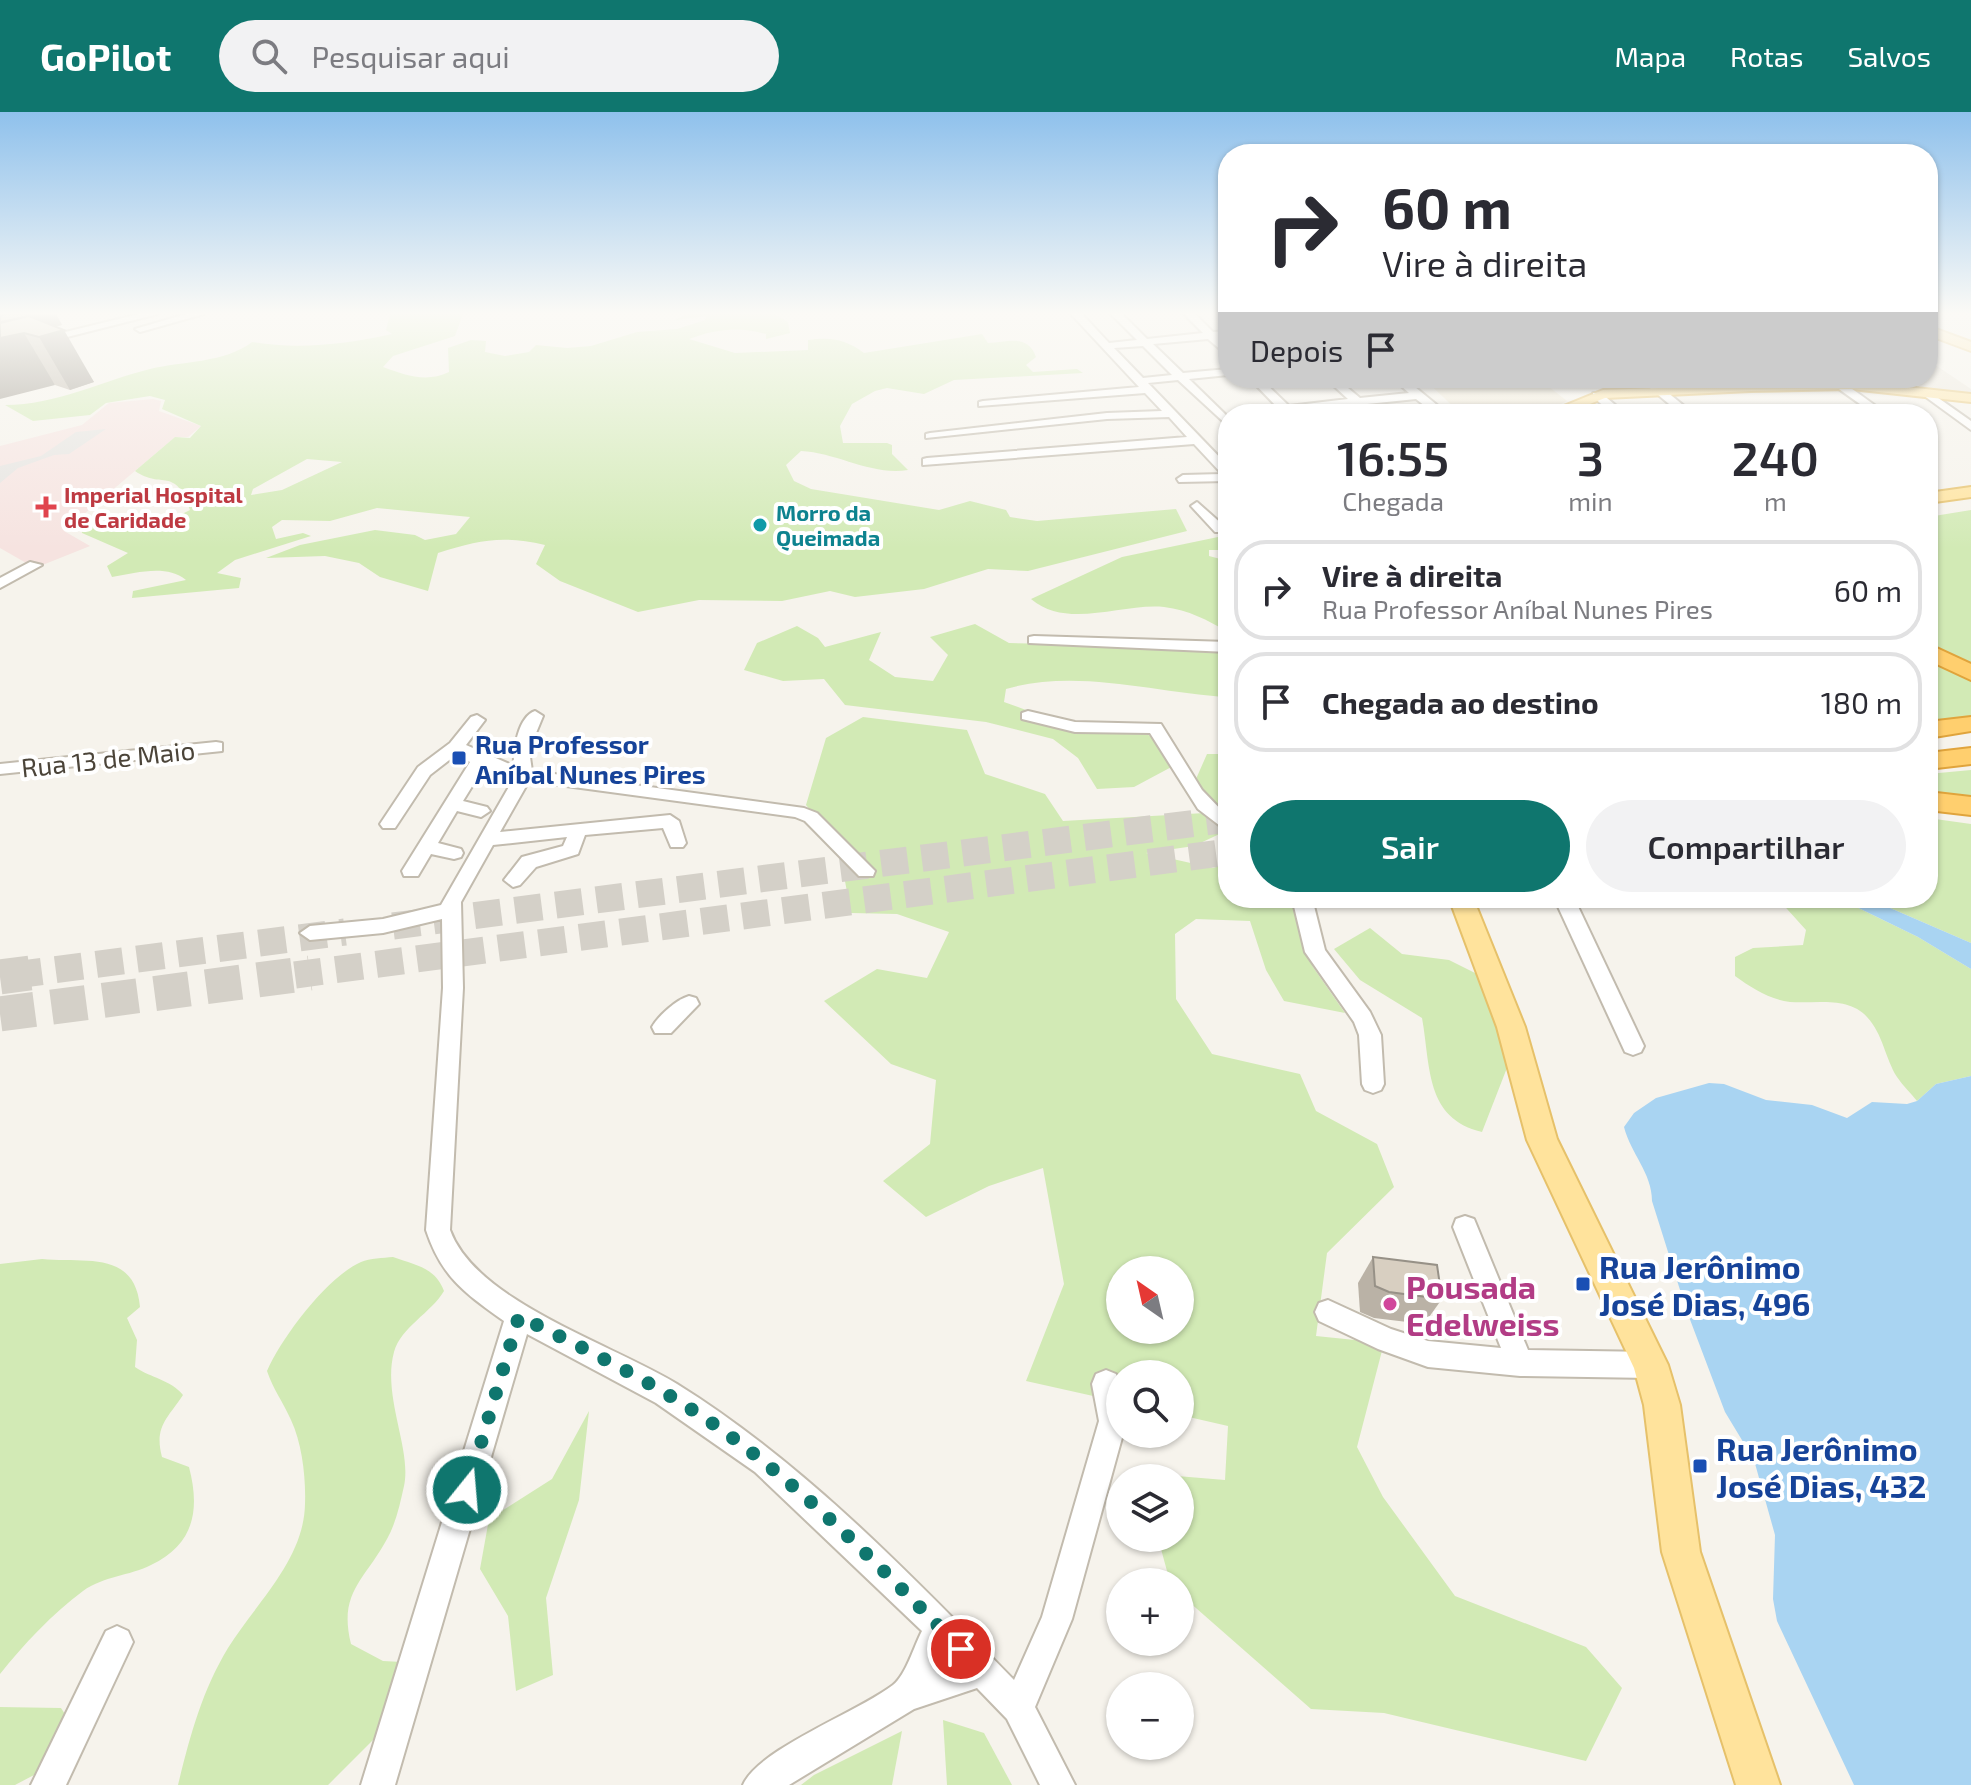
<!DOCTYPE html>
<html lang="pt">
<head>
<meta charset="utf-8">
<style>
	body { margin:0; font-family:"Exo 2",sans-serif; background:#f2f2f3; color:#2b2b33; height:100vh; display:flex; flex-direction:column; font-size:30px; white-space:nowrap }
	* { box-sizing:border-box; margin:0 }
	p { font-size:26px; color:#7c7c81 }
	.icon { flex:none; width:44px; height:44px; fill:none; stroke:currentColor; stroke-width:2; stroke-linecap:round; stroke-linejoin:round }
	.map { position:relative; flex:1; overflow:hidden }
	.drawer { position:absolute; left:1218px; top:292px; width:720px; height:504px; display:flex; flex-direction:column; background:#fff; border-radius:32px; box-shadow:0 2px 6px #0004 }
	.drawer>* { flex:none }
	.banner { position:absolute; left:1218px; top:32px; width:720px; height:244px; border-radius:32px; box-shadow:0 2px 6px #0004; background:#fff; color:#2b2b33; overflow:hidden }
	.needle { width:52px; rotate:326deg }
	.fabs { position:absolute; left:1106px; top:1144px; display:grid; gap:16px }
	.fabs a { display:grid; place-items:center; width:88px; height:88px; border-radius:50%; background:#fff; box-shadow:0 2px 6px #0004; font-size:40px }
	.pin { position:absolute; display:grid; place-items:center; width:68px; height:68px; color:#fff; margin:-34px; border:4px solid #fff; border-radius:50%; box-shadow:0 2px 8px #0007 }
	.me { position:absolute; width:88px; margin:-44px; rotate:17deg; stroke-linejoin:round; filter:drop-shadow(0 0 6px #0008) }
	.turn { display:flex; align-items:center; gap:28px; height:168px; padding:0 32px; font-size:36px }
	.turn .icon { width:104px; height:104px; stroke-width:2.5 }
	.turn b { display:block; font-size:56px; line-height:68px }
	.then { display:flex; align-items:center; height:76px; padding:0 32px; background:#0003; gap:16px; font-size:30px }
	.eta { display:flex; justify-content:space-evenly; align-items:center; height:136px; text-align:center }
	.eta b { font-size:48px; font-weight:600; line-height:56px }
	.primary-button { display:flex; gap:16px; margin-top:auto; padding:16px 32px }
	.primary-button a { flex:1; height:92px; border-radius:48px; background:#0f766e; color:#fff; font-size:32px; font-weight:600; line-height:92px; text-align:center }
	.primary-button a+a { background:#f2f2f3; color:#2b2b33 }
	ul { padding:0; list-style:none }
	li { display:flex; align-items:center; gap:24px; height:100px; margin:0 16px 12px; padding:0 16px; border:4px solid #e1e1e2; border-radius:32px }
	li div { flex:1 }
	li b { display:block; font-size:30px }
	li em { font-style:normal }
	header { display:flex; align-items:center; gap:48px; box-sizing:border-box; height:112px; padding:0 40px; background:#0f766e; color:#fff }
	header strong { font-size:38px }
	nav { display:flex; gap:44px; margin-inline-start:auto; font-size:28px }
	.search { width:560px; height:72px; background:#f2f2f3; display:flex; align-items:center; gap:20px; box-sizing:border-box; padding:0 28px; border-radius:44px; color:#7c7c81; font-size:30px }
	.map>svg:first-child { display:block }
	.residential { fill:#eae5da }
	.education { fill:#efe8d6 }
	.medical { fill:#f6e3e0 }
	.green { fill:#d2eab5; fill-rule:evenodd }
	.parking { fill:#e5e3e0 }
	.water { fill:#a9d4f2 }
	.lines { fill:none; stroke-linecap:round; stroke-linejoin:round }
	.highway-tunnel-far1 { stroke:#d4d0c8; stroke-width:27; stroke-dasharray:27 14; stroke-linecap:butt }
	.highway-tunnel { stroke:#d4d0c8; stroke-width:35; stroke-dasharray:35 17; stroke-linecap:butt }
	.minor-casing { stroke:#c2bbae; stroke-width:4 }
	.major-casing { stroke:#e6c16a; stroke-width:4 }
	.highway-casing { stroke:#e0a43c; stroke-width:4 }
	.minor { fill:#fff; fill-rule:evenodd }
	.major { fill:#ffe39c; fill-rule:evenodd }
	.highway { fill:#ffcf6e; fill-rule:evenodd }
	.wall { fill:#bab2a6 }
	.shaded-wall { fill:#979187 }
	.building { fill:#d8cfc1; stroke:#979187; stroke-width:2 }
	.route { stroke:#0f766e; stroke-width:14; stroke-dasharray:0 25.2 }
	.health-dot { fill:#e0444e; stroke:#fff; stroke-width:3 }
	.culture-dot { fill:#0f9aa8; stroke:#fff; stroke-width:3 }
	.transit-dot { fill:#1a4fb4; stroke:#fff; stroke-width:3 }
	.hotel-dot { fill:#d1479c; stroke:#fff; stroke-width:3 }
	.labels { text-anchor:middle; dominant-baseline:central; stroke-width:8; stroke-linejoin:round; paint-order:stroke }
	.far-health-label { font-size:22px; font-weight:bold; fill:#be3a42; stroke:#fff; text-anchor:start }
	.far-culture-label { font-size:22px; font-weight:bold; fill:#0d838f; stroke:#fff; text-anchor:start }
	.transit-label { font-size:26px; font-weight:bold; fill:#164399; stroke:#fff; text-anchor:start }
	.street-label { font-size:26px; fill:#4b4439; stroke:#fff }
	.near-transit-label { font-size:32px; font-weight:bold; fill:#164399; stroke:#fff; text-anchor:start }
	.near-hotel-label { font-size:32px; font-weight:bold; fill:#b23c85; stroke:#fff; text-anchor:start }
</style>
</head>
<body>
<header>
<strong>GoPilot</strong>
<div class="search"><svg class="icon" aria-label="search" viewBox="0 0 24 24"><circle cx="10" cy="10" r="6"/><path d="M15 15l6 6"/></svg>Pesquisar aqui</div>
<nav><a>Mapa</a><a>Rotas</a><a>Salvos</a></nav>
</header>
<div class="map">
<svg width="1971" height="1673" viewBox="0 0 1971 1673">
	<rect width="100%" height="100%" fill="#f6f3ec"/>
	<polygon class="residential" points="1928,248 1971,277 1971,281 1922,275 1908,266 1928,266"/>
	<polygon class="education" points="1423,266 1538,266 1567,289 1542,302 1461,302"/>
	<polygon class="medical" points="153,287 161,289 159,299 201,314 188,325 175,325 64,419 90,434 35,456 0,436 0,334 82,313 109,291"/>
	<g class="green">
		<path d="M390,202H463L455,224L393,244L383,255C405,263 426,271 449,260L448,236L471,228L486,229L485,240L505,244L529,240L536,233L567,236L591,234L637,220L677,217L705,208L707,204L675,208L687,202H775L788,210L790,221L766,227V222C738,214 716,217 689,227L735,241L808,238V228C831,225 845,227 864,241L982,222L988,231C1009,230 1028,222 1036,245L1026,253L1033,260L1077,257L1083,261L954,268L924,282L887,276L875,279L852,292L840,314L843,331H887L892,333V342L908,358C872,364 838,341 801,339L786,353L794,369L811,377L939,398L970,389L1006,398L1010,405L1037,409L1176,397L1187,419L1028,459L988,457L924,477L855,485L830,479L782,489L699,488L638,500L560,469L536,452L545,433C502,423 479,428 438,441L428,479L380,465L359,451L325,444L266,446L300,433L375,418L415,423L425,428L456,422L470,405L377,396L330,409L282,408L272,415L276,427L303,421L311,424L235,448L217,461L241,466L239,476L132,486L133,479L186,468C166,452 137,461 112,465L107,454L128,441L82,421L80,411L154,416L190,398C175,353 162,378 135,359L175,325L190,326L201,314L162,297L165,288L150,284L106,291L90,303L33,309L5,293C57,293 101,269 150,257C183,249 225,251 252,230C299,238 346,232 392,222L386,218ZM307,347L342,350L282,378L251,383L253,377Z"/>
		<polygon points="1971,398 1971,557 1928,535 1928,405"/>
		<path d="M1218,425L1228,427V438H1209V444L1228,449V520C1207,508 1189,498 1164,495C1121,491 1068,518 1031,487L1122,445Z"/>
		<path d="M975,512L1009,531L1228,535V585C1156,581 1077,556 1006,577L1004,590C1022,596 1040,605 1059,608C1117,619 1134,596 1177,652L1134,675L1097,677L1078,646L1053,627L986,610L845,593L824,567L783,569L744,558L757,531L797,514L818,526L825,535L881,520L869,548L895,565L933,569L948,543L930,525Z"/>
		<polygon points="1928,547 1971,566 1971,604 1928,610"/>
		<path d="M863,605L967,618L985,662L1045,682L1063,709L1205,701L1192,676L1207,642H1228V718L1194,734L1146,741L1213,756L1228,751V786H1294L1313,855L1345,901L1284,889L1266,858L1250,809L1196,807L1175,822L1176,887L1212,942L1300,962L1316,999L1377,1032L1394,1075L1327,1141L1316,1224L1384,1231L1357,1335L1383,1385L1455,1484L1586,1535L1622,1576L1586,1649L1384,1601L1311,1597L1180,1482V1470H1170L1158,1426H1180V1366H1152L1153,1362L1225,1368L1228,1314L1180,1303V1262H1120V1290L1026,1269L1064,1172L1043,1056L989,1074L926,1105L883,1069L930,1032L936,968L891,952L824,889L877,857L927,866L949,820L897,802L851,801L838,732L806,693L826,626ZM1120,1158H1180V1218H1120Z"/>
		<polygon points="1971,658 1971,688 1928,683 1928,662"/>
		<polygon points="1928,706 1971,712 1971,831 1867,786 1928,786"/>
		<path d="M1777,786H1838L1918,825L1971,857V964L1936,972L1917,989C1911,981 1903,974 1897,965C1885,946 1883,922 1867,905C1848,884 1815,892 1790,890C1768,887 1752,876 1735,864V845L1753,836L1803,833L1806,818Z"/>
		<path d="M1370,816L1402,842L1449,848L1483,865L1512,943L1482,1020C1425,1006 1431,956 1422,906L1360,868L1334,837Z"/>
		<path d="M393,1145C415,1153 435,1155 444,1179C431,1201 401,1215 394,1240C382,1284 412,1338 404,1374C400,1392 396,1411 387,1427C365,1468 338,1480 351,1532L383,1549L402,1550L397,1604L328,1673H178C190,1624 202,1579 228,1536C256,1491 304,1448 305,1392C306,1366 302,1331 291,1308C283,1290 273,1277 267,1259C282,1225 327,1165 361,1150C370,1146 383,1146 393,1145Z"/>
		<path d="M42,1147C85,1151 135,1138 140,1195L127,1206L137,1228L135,1255C151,1266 171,1268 183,1283C167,1307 154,1315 162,1345L189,1355C200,1397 195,1432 151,1453C129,1464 104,1464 83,1479C53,1501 23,1533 0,1562V1152Z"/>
		<polygon points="589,1299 579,1388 546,1486 553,1563 516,1579 508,1504 480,1457 489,1407 552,1367"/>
		<polygon points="0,1595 61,1596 70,1610 53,1653 15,1673 0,1673"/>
		<polygon points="943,1608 984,1621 1012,1673 947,1673"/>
		<polygon points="902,1619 892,1673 801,1673 814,1663"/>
	</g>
	<polygon class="parking" points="106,317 69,342 54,343 18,356 0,371 0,354 41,344 76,320"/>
	<g class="water">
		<polygon points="1838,786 1867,786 1971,831 1971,857 1918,825"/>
		<path d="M1971,964V1673H1854L1777,1509L1773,1487L1775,1423L1754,1348L1725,1300L1686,1197L1652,1089C1652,1061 1631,1042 1624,1015L1634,1001L1656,986L1709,971L1724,972L1766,988L1812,993L1847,1006L1872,990L1907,992L1917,989L1936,972Z"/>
	</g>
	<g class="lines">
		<g class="highway-tunnel-far1">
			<polyline points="393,814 1228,707"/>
			<polyline points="15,863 345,820"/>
			<polyline points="295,863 1228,740"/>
		</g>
		<g class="highway-tunnel">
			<polyline points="0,865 30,861"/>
			<polyline points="0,902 310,861"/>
		</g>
		<g class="minor-casing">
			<g id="minor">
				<polygon points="139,202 158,202 0,242 0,236"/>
				<polygon points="186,202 204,202 140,220 135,217"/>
				<path d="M1071,202H1082L1109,231L1137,228L1111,202H1122L1147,227L1203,221L1184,202H1195L1213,220L1228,219V225L1219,226L1228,235V244L1208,227L1153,232L1183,261L1228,257V263L1189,267L1228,305V314L1178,268L1148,271L1228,354V369L1179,370L1177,367L1183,363L1222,362L1194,332L923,353V347L927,346L1187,325L1169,305L1107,307L926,326V322L930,321L1107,301L1162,299L1145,281L979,294V290L983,289L1139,275ZM1143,234L1172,263L1143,266L1114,236Z"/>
				<polygon points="1249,266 1260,266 1289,294 1348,287 1325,266 1336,266 1360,286 1409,281 1392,266 1404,266 1448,302 1435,302 1416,287 1367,292 1367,296 1363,297 1355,293 1295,300 1297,302 1235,302 1277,295"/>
				<polygon points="1638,266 1650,266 1694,302 1681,302"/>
				<polygon points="1836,271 1844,271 1887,302 1874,302 1836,275"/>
				<polygon points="1927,278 1971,309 1971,318 1923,283 1922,281"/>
				<polygon points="1593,281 1601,281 1626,302 1613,302 1593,285"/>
				<polygon points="1790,297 1799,302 1786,302 1786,298"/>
				<polygon points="1197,390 1223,413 1228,412 1228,420 1215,420 1191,394"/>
				<polygon points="30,450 42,453 0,476 0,466"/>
				<polygon points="1034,524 1228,530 1228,540 1029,531 1029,525"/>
				<path d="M535,599L543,604L529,638L532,659L804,696L817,701L875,759L873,764H859L805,709L795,705L529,669L500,720L670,703L679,709L686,731L683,735H671L663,716L585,723L578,742L536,755L520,773L513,775L504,768L522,745L563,734L567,725L493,733L461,790L463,876L450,1118C476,1190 614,1233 677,1272C804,1351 910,1462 1014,1568L1042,1505L1099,1309L1092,1272L1096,1262L1106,1258L1116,1262L1120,1274V1322H1123L1072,1507L1035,1595L1075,1673H1040L1007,1607L977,1576L914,1597L789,1673H743C758,1637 858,1600 893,1573C906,1563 914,1534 922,1519L755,1360L656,1291L527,1222L395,1673H361L504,1209C465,1181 442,1166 426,1118L443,876L442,807L383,821L310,828L300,821L310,814L383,807L441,793L514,666L484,655L463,689L487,695L490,699L481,705L457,699L438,731L461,737L463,741L461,745L454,747L431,742L418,764H404L402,759L470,650L457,642L430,663L395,716H383L380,712L418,655L450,631L471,605L477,603L485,608L466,633L514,654C513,638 518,605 535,599ZM944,1542L954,1552L936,1558Z"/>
				<polygon points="1028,599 1075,610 1161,612 1202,678 1228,705 1228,720 1198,697 1150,621 1075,620 1022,607 1022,601"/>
				<polygon points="216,630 222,631 222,639 0,662 0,652"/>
				<polygon points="1292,786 1312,786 1325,838 1370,900 1381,923 1384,972 1381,978 1373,981 1365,978 1362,972 1359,923 1354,910 1305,840"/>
				<polygon points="1554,786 1574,786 1644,934 1641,940 1633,943 1625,940"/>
				<path d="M689,884L696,886L699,892L671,921H655L652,915C659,903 676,888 689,884Z"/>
				<polygon points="1465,1104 1474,1107 1528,1238 1651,1240 1660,1244 1664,1253 1660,1262 1651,1266 1520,1264 1428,1255 1378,1237 1319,1209 1315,1200 1319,1191 1328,1188 1391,1217 1428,1229 1501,1236 1453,1115 1456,1107"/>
				<polygon points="117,1514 128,1519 133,1530 66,1673 31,1673 106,1519"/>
			</g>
		</g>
		<g class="major-casing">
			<g id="major">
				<polygon points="1928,214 1971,230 1971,239 1928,223"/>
				<polygon points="1851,269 1971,282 1971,290 1851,277 1751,279 1605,286 1564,302 1544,302 1603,278"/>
				<polygon points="1971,375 1971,385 1928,391 1928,381"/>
				<polygon points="1449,786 1473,786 1525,915 1557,1027 1668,1253 1680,1293 1700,1440 1780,1673 1736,1673 1662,1440 1644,1293 1634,1256 1527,1028 1497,915"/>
			</g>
		</g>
		<g class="highway-casing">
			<g id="highway">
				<polygon points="1928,532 1971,552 1971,568 1928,548"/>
				<polygon points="1971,605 1971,619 1928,626 1928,610"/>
				<polygon points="1971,636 1971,652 1928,657 1928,641"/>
				<polygon points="1928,680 1971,685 1971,703 1928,698"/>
			</g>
		</g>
		<use href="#minor" class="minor"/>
		<use href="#major" class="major"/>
		<use href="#highway" class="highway"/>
	</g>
	<g class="wall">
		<polygon points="0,202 56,202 62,213 55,215 94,270 70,278 55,273"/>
		<polygon points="1373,1145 1442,1187 1424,1212 1374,1206 1360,1200 1358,1171"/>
	</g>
	<g class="shaded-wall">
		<polygon points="40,202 56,202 62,213 0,225 0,210"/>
		<polygon points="64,218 94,270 70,278 39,225"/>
		<polygon points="24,221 55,273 0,287 0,226"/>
	</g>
	<g class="building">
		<polygon points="4,202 40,202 0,210 0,204"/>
		<polygon points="29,204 64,218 39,225 24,221 0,226 0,211"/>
		<polygon points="1373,1145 1437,1153 1442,1187 1389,1180 1375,1174"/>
	</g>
	<linearGradient id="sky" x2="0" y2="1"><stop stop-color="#8fc1ec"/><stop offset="0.46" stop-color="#fbfaf6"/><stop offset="1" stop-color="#fbfaf6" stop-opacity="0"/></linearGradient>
	<rect width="1971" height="437" fill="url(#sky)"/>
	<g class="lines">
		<path class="route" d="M467,1378L519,1204C585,1237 651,1269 712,1311C804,1375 883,1458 961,1537"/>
	</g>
	<path class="health-dot" d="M42 383h8v8h8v8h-8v8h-8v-8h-8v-8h8z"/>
	<circle class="culture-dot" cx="760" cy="413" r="8"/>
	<g class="transit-dot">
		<rect x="451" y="638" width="16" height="16" rx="4"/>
		<rect x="1575" y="1164" width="16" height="16" rx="4"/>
		<rect x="1692" y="1346" width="16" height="16" rx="4"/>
	</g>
	<circle class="hotel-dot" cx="1390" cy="1192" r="8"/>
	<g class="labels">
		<g class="far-health-label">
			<text x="64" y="382">Imperial Hospital<tspan x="64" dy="25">de Caridade</tspan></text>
		</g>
		<g class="far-culture-label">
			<text x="776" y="400">Morro da<tspan x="776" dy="25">Queimada</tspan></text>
		</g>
		<g class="transit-label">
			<text x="475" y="631">Rua Professor<tspan x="475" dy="30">Aníbal Nunes Pires</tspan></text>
		</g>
		<g class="street-label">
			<text transform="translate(108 646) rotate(-6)">Rua 13 de Maio</text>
		</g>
		<g class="near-transit-label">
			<text x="1599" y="1154">Rua Jerônimo<tspan x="1599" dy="37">José Dias, 496</tspan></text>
			<text x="1716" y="1336">Rua Jerônimo<tspan x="1716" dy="37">José Dias, 432</tspan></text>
		</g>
		<g class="near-hotel-label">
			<text x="1406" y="1174">Pousada<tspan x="1406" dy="37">Edelweiss</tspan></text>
		</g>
	</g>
</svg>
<div class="fabs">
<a><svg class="needle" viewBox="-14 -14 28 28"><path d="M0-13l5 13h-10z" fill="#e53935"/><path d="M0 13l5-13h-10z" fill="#7c7c81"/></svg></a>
<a><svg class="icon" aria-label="search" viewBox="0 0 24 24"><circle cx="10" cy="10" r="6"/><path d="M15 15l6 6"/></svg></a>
<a><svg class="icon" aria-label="layers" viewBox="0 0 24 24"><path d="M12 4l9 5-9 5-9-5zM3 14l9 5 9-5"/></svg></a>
<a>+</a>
<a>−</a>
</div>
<div class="pin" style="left:961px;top:1537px;background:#d93025"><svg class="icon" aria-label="arrive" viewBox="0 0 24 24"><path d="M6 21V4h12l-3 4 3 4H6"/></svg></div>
<svg class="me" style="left:467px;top:1378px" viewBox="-20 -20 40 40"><circle r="17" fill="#0f766e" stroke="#fff" stroke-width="3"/><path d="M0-11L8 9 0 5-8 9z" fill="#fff"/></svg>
<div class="banner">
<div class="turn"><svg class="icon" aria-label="right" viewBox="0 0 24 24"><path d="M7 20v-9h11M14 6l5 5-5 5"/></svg><div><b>60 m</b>Vire à direita</div></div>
<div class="then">Depois<svg class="icon" aria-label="arrive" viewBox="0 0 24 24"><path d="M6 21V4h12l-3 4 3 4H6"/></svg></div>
</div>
<section class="drawer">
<div class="eta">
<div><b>16:55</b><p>Chegada</p></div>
<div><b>3</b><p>min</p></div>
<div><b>240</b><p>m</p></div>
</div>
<ul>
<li><svg class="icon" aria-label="right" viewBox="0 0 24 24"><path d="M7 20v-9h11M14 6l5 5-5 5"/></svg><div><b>Vire à direita</b><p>Rua Professor Aníbal Nunes Pires</p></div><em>60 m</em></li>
<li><svg class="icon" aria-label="arrive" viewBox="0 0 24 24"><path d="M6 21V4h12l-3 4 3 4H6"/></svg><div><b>Chegada ao destino</b></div><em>180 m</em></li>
</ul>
<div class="primary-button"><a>Sair</a><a>Compartilhar</a></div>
</section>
</div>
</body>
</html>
